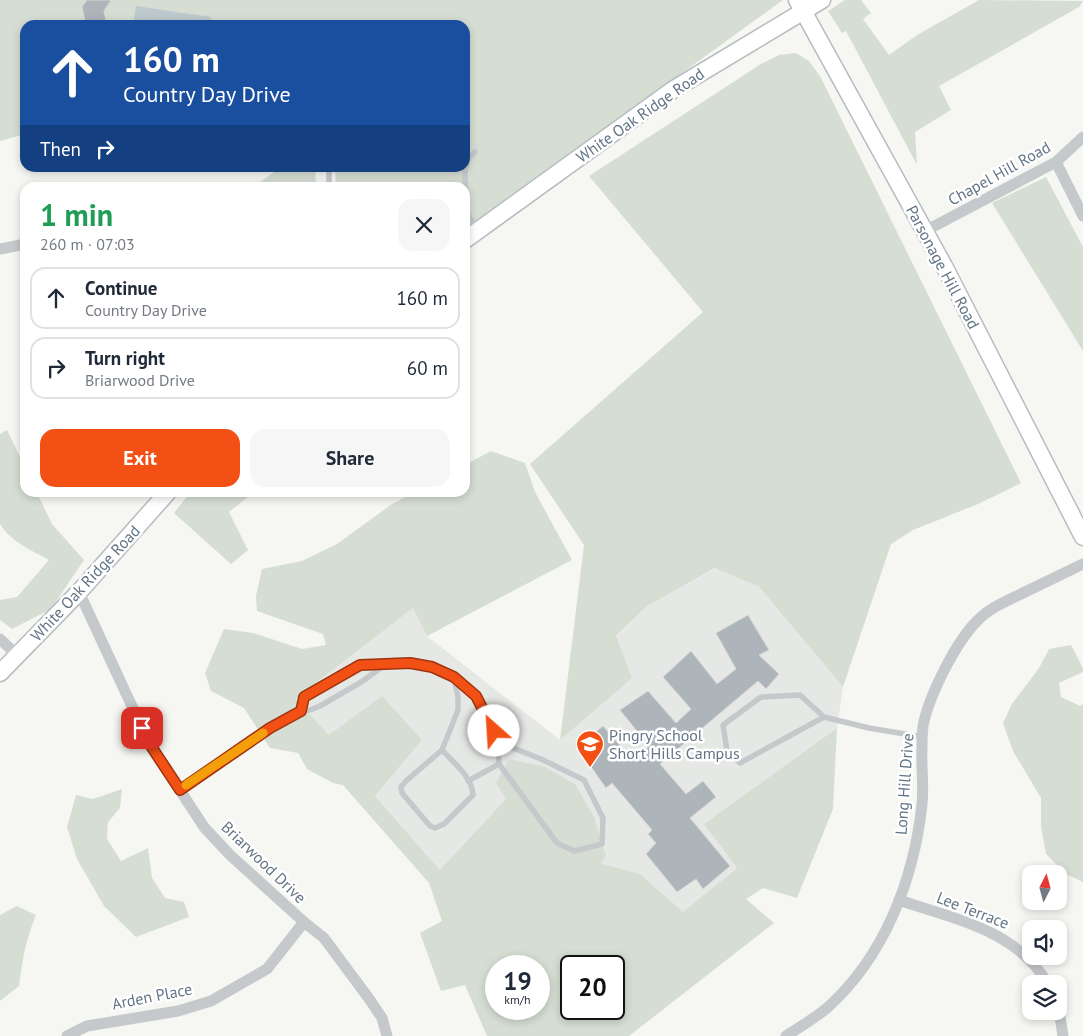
<!DOCTYPE html>
<html lang="en">
<head>
<meta charset="utf-8">
<style>
	body { margin:0; font-family:"PT Sans",sans-serif; background:#f6f6f7; color:#1f2937; height:100vh; display:flex; flex-direction:column; font-size:19px; white-space:nowrap }
	* { box-sizing:border-box; margin:0 }
	p { font-size:16px; color:#747a83 }
	.icon { flex:none; width:28px; height:28px; fill:none; stroke:currentColor; stroke-width:2; stroke-linecap:round; stroke-linejoin:round }
	.map { position:relative; flex:1; overflow:hidden }
	.sheet { position:absolute; left:20px; top:182px; width:450px; height:315px; display:flex; flex-direction:column; background:#fff; border-radius:15px; box-shadow:0 2px 8px #0003 }
	.sheet>* { flex:none }
	.top-card { position:absolute; left:20px; top:20px; width:450px; height:152px; border-radius:15px; box-shadow:0 2px 8px #0003; background:#1a4fa0; color:#fff; overflow:hidden }
	.needle { width:32px; rotate:6deg }
	.fabs { position:absolute; left:1022px; top:865px; display:grid; gap:10px }
	.fabs a { display:grid; place-items:center; width:45px; height:45px; border-radius:10px; background:#fff; box-shadow:0 2px 8px #0003; font-size:25px }
	.speed { position:absolute; left:485px; top:955px; display:flex; gap:10px; font-size:25px; font-weight:700; text-align:center }
	.speed>* { display:grid; place-content:center; width:65px; height:65px; border-radius:50%; background:#fff; box-shadow:0 2px 8px #0003; line-height:1 }
	.speed small { font-size:12px; font-weight:400 }
	.speed .limit { border:2px solid #111; border-radius:8px; background:#fff; color:#111 }
	.pin { position:absolute; display:grid; place-items:center; width:42px; height:42px; color:#fff; margin:-21px; border-radius:10px; box-shadow:0 2px 8px #0006 }
	.me { position:absolute; width:55px; margin:-28px; rotate:334deg; stroke-linejoin:round; filter:drop-shadow(0 0 4px #0008) }
	.turn { display:flex; align-items:center; gap:18px; height:105px; padding:0 20px; font-size:22px }
	.turn .icon { width:65px; height:65px; stroke-width:2.5 }
	.turn b { display:block; font-size:35px; line-height:42px }
	.then { display:flex; align-items:center; height:48px; padding:0 20px; background:#0003; gap:10px; font-size:19px }
	.round { display:grid; place-items:center; flex:none; width:52px; height:52px; border-radius:15px; background:#f6f6f7 }
	.overview { display:flex; align-items:center; justify-content:space-between; height:85px; padding:0 20px }
	h1 { font-size:30px; font-weight:600; line-height:38px; color:#1e9e55 }
	.primary-button { display:flex; gap:10px; margin-top:auto; padding:10px 20px }
	.primary-button a { flex:1; height:58px; border-radius:15px; background:#f35015; color:#fff; font-size:20px; font-weight:600; line-height:58px; text-align:center }
	.primary-button a+a { background:#f6f6f7; color:#1f2937 }
	ul { padding:0; list-style:none }
	li { display:flex; align-items:center; gap:15px; height:62px; margin:0 10px 8px; padding:0 10px; border:2px solid #e0e1e3; border-radius:15px }
	li div { flex:1 }
	li b { display:block; font-size:19px }
	li em { font-style:normal }
	.map>svg:first-child { display:block }
	.built { fill:#e6e8e5 }
	.green { fill:#d6ded3; fill-rule:evenodd }
	.water { fill:#bec9ce }
	.building { fill:#adb5bb; stroke:#d7d7d5 }
	.lines { fill:none; stroke-linecap:round; stroke-linejoin:round }
	.secondary-casing { stroke:#b7bcc1; stroke-width:19 }
	.lane { stroke:#c5c9cc; stroke-width:5.5 }
	.street { stroke:#c5c9cc; stroke-width:11 }
	.secondary { stroke:#fff; stroke-width:16 }
	.route-casing { stroke:#9e340e; stroke-width:12 }
	.route { stroke:#f35015; stroke-width:9 }
	.slow { stroke:#f59e0b; stroke-width:9 }
	.labels { text-anchor:middle; dominant-baseline:central; stroke-width:5; stroke-linejoin:round; paint-order:stroke }
	.street-label { font-size:16px; fill:#627586; stroke:#fff }
	.poi-label { font-size:16px; fill:#627586; stroke:#fff; text-anchor:start }
</style>
</head>
<body>
<div class="map">
<svg width="1083" height="1036" viewBox="0 0 1083 1036">
	<rect width="100%" height="100%" fill="#f6f6f2"/>
	<polygon class="built" points="716,568 759,587 843,687 837,728 705,824 737,868 683,913 640,874 595,861 440,870 375,796 422,740 329,735 294,699 413,608 427,636 560,740 616,637 646,607"/>
	<g class="green">
		<polygon points="0,0 783,0 465,230 465,188 336,187 335,168 465,168 465,25 25,25 25,134 0,141"/>
		<polygon points="845,0 861,0 871,13 863,19 889,55 917,35 979,0 1083,1 1079,7 939,86 951,110 915,132 917,165 846,31 842,33 828,11"/>
		<polygon points="796,53 809,61 820,76 1021,483 978,504 913,530 891,544 843,687 759,587 715,568 646,607 616,636 632,678 560,740 584,545 530,464 703,312 589,176 761,64 779,55"/>
		<polygon points="280,168 315,168 316,187 253,187"/>
		<polygon points="1046,177 1083,247 1083,351 992,203"/>
		<path d="M7,430L25,467V492L37,493L52,524L84,560L51,609L12,629L0,620V600L17,597L49,560C31,550 11,542 0,524V434Z"/>
		<path d="M491,451L525,463L535,492L572,560L427,636L413,608L295,699L329,735L382,696L422,740L375,796L440,870L506,799L496,783L509,759L545,767L575,784L594,817L606,856L601,863L640,874L683,912L737,868L704,824L837,728L833,809L797,898L763,888L746,899L774,923L629,1036H487L465,985L441,991L420,933L442,921L429,883L343,785L333,783L307,769L298,753L270,748L244,708L211,691L205,673L224,629L253,633L302,649L326,645L323,634L257,611L256,596L262,569L302,561L337,544L392,504L413,493L465,492V465ZM496,966H539V1009H496ZM571,966H614V1009H571Z"/>
		<polygon points="190,493 253,493 229,512 248,550 231,564 174,513"/>
		<polygon points="1071,645 1083,668 1083,672 1059,683 1061,697 1080,706 1083,704 1083,882 1066,874 1046,854 1041,826 1041,798 1013,751 1003,723 1012,704 1039,668 1049,649"/>
		<polygon points="122,789 120,808 108,822 107,839 121,861 148,848 152,878 165,898 184,902 189,917 136,937 104,906 77,859 67,827 76,795 93,799"/>
		<path d="M17,906L36,915C26,939 22,961 19,986L0,1001V915Z"/>
	</g>
	<polygon class="water" points="136,6 211,17 210,25 133,25"/>
	<g class="building">
		<polygon points="87,0 111,0 104,11 107,25 86,25 82,7"/>
		<polygon points="748,615 769,650 759,655 779,674 766,689 758,681 660,764 686,794 703,781 716,797 690,818 730,866 703,889 696,879 677,892 646,854 656,843 648,834 652,830 612,783 606,788 577,747 603,726 633,760 649,746 620,710 648,691 676,723 691,709 663,677 691,651 717,684 736,669 716,633"/>
	</g>
	<g class="lines">
		<g class="secondary-casing">
			<g id="secondary">
				<polyline points="797,0 944,266 1083,537"/>
				<polyline points="465,240 674,89 822,0"/>
				<polyline points="0,673 79,592 168,492"/>
			</g>
		</g>
		<g class="lane">
			<polyline points="475,152 468,159 465,171 466,204 468,215 477,229"/>
			<polyline points="329,168 329,188"/>
			<polyline points="387,663 410,663 432,667 454,677 475,696 489,721 498,742 499,764 557,843 574,851 602,844 603,818 584,780 541,759 498,742"/>
			<polyline points="824,717 740,763 727,751 723,725 761,697 800,695 824,717 869,728 923,737"/>
			<polyline points="270,728 301,711 310,710 320,706 363,681 387,663 359,665 304,697 301,711"/>
			<path d="M442,750C454,763 472,777 473,795L444,824L435,828L430,826L402,793L401,787L406,781L442,750L458,710V697L454,678"/>
			<polyline points="468,781 499,764"/>
		</g>
		<g class="street">
			<polyline points="1056,162 1083,216"/>
			<polyline points="925,231 1056,162 1083,137"/>
			<polyline points="0,249 25,244"/>
			<polyline points="79,592 149,743 204,827 230,855 304,922 324,938 370,1000 382,1018 387,1036"/>
			<polyline points="0,639 17,655"/>
			<polyline points="180,790 270,728"/>
			<path d="M899,900C954,919 1017,930 1048,984"/>
			<polyline points="1059,1010 1063,1036"/>
			<polyline points="67,1036 87,1026 178,1011 211,1001 267,969 304,922"/>
			<path d="M786,1036C800,1027 815,1018 827,1008C885,956 914,879 922,804C924,785 921,766 922,747C922,739 922,729 924,721C931,692 956,642 977,621C990,607 1009,600 1025,592C1044,583 1064,573 1083,564"/>
		</g>
		<use href="#secondary" class="secondary"/>
	</g>
	<g class="lines">
		<g class="route-casing">
			<polyline id="route" points="142,728 149,743 180,790 270,728 301,711 304,697 360,665 410,663 432,667 454,677 476,696 494,731"/>
		</g>
		<use href="#route" class="route"/>
		<polyline class="slow" points="186,785 263,733"/>
	</g>
	<defs>
		<g id="school-pin" transform="scale(1.4375)"><path d="M0 17L-7.5 6A9.5 9.5 0 1 1 7.5 6Z" fill="#f35015" stroke="#fff"/><path d="M0-5L7-2L0 1L-7-2ZM-4 1L0 2.5L4 1V4Q0 6-4 4Z" fill="#fff"/></g>
	</defs>
	<g fill-rule="evenodd">
		<use href="#school-pin" x="590" y="744"/>
	</g>
	<g class="labels">
		<g class="street-label">
			<text transform="translate(640 115) rotate(-35)">White Oak Ridge Road</text>
			<text transform="translate(999 173) rotate(-29)">Chapel Hill Road</text>
			<text transform="translate(943 267) rotate(62)">Parsonage Hill Road</text>
			<text transform="translate(85 583) rotate(-47)">White Oak Ridge Road</text>
			<text transform="translate(904 784) rotate(-86)">Long Hill Drive</text>
			<text transform="translate(264 862) rotate(44)">Briarwood Drive</text>
			<text transform="translate(973 910) rotate(21)">Lee Terrace</text>
			<text transform="translate(152 996) rotate(-11)">Arden Place</text>
		</g>
		<g class="poi-label">
			<text x="609" y="735">Pingry School<tspan x="609" dy="18">Short Hills Campus</tspan></text>
		</g>
	</g>
</svg>
<div class="fabs">
<a><svg class="needle" viewBox="-14 -14 28 28"><path d="M0-13l5 13h-10z" fill="#e53935"/><path d="M0 13l5-13h-10z" fill="#747a83"/></svg></a>
<a><svg class="icon" aria-label="sound" viewBox="0 0 24 24"><path d="M4 9h4l5-4v14l-5-4H4zM17 9q2 3 0 6"/></svg></a>
<a><svg class="icon" aria-label="layers" viewBox="0 0 24 24"><path d="M12 4l9 5-9 5-9-5zM3 14l9 5 9-5"/></svg></a>
</div>
<div class="speed"><div>19<small>km/h</small></div><div class="limit">20</div></div>
<div class="pin" style="left:142px;top:728px;background:#d93025"><svg class="icon" aria-label="arrive" viewBox="0 0 24 24"><path d="M6 21V4h12l-3 4 3 4H6"/></svg></div>
<svg class="me" style="left:494px;top:731px" viewBox="-20 -20 40 40"><circle r="19" fill="#fff"/><path d="M0-13L10 11 0 6-10 11z" fill="#f35015"/></svg>
<div class="top-card">
<div class="turn"><svg class="icon" aria-label="ahead" viewBox="0 0 24 24"><path d="M12 20V5M6 11l6-6 6 6"/></svg><div><b>160 m</b>Country Day Drive</div></div>
<div class="then">Then<svg class="icon" aria-label="right" viewBox="0 0 24 24"><path d="M7 20v-9h11M14 6l5 5-5 5"/></svg></div>
</div>
<section class="sheet">
<div class="overview"><div><h1>1 min</h1><p>260 m · 07:03</p></div><a class="round"><svg class="icon" aria-label="close" viewBox="0 0 24 24"><path d="M6 6l12 12M18 6L6 18"/></svg></a></div>
<ul>
<li><svg class="icon" aria-label="ahead" viewBox="0 0 24 24"><path d="M12 20V5M6 11l6-6 6 6"/></svg><div><b>Continue</b><p>Country Day Drive</p></div><em>160 m</em></li>
<li><svg class="icon" aria-label="right" viewBox="0 0 24 24"><path d="M7 20v-9h11M14 6l5 5-5 5"/></svg><div><b>Turn right</b><p>Briarwood Drive</p></div><em>60 m</em></li>
</ul>
<div class="primary-button"><a>Exit</a><a>Share</a></div>
</section>
</div>
</body>
</html>
